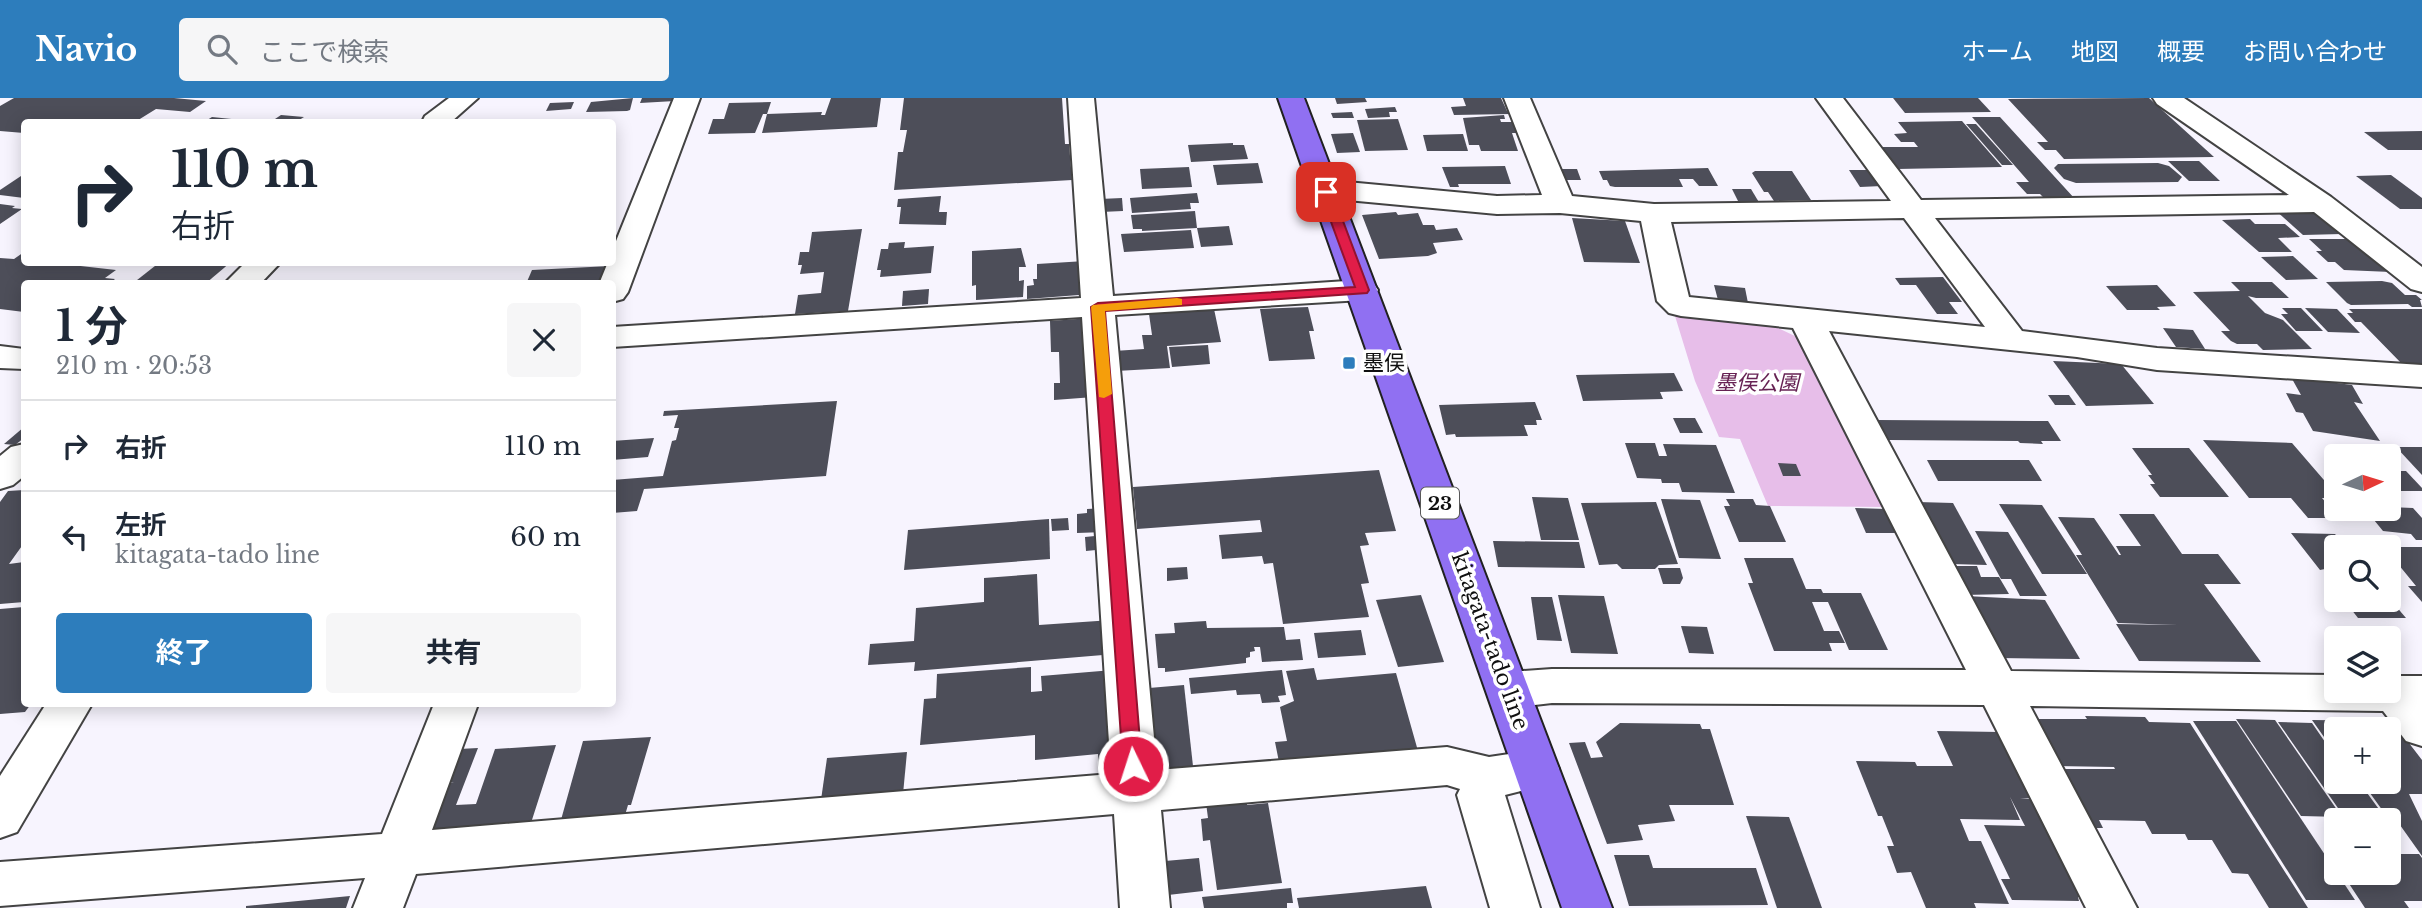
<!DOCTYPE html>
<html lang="ja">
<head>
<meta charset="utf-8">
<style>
	body { margin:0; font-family:"Libre Baskerville","Noto Sans JP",serif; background:#f6f6f7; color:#1f2937; height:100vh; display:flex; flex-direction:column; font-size:26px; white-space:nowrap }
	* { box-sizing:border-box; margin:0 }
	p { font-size:23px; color:#747a83 }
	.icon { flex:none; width:38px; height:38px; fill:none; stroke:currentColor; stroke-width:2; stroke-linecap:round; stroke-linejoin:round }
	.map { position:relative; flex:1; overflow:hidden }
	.drawer { position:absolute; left:21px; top:182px; width:595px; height:427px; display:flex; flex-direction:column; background:#fff; border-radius:7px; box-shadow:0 4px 18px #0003 }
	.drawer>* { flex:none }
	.guide { position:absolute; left:21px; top:21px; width:595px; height:147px; border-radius:7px; box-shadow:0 4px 18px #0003; background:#fff; color:#1f2937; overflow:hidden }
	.needle { width:46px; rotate:86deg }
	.fabs { position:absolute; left:2324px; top:346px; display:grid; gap:14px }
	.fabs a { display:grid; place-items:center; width:77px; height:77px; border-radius:7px; background:#fff; box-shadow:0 4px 18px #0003; font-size:35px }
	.pin { position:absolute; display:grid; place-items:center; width:60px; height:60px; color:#fff; margin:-30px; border-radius:14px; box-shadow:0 4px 10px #0006 }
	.me { position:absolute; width:77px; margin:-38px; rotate:356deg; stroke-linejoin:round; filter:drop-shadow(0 0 5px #0008) }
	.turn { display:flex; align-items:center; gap:24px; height:147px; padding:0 35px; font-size:32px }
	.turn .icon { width:91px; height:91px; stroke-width:2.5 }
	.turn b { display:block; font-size:49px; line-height:60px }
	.round { display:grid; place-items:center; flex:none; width:74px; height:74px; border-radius:7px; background:#f6f6f7 }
	.head { display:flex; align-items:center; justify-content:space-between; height:119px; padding:0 35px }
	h1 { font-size:42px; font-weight:700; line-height:52px }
	.action { display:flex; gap:14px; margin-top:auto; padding:14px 35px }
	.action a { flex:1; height:80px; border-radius:7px; background:#2d7dbc; color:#fff; font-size:28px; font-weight:700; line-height:80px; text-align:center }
	.action a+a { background:#f6f6f7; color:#1f2937 }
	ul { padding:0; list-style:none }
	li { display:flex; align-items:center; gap:21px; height:91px; padding:0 35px; border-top:2px solid #e0e1e3 }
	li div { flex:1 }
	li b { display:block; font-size:26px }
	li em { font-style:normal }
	header { display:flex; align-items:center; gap:42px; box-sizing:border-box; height:98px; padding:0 35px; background:#2d7dbc; color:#fff }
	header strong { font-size:33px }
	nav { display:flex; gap:38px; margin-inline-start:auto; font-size:24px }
	.search { width:490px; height:63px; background:#f6f6f7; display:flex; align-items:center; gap:18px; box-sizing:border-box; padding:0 24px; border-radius:7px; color:#747a83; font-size:26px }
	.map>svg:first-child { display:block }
	.green { fill:#e7bee9 }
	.building { fill:#4d4e59 }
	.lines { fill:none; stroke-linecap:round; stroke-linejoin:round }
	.street-casing { stroke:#434343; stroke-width:4 }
	.primary-casing { stroke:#212121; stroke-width:4 }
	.street { fill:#fff; fill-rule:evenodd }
	.primary { fill:#9070f2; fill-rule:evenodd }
	.route { fill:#e11d48; stroke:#92132f; stroke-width:2 }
	.slow { fill:#f59e0b }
	.poi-dot { fill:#2d7dbc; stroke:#fff; stroke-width:2.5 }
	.labels { text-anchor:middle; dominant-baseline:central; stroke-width:7; stroke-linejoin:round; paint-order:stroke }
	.shield { fill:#fff; stroke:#585858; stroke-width:2 }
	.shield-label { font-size:19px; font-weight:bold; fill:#101010 }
	.poi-label { font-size:21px; fill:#101010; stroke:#fff; text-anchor:start }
	.park-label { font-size:21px; font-style:italic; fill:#662253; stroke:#fff }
	.street-label { font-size:21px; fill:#101010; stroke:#fff }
</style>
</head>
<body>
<header>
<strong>Navio</strong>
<div class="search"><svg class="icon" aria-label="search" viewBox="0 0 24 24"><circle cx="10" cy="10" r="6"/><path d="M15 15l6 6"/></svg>ここで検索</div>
<nav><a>ホーム</a><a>地図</a><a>概要</a><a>お問い合わせ</a></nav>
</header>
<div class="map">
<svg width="2422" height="810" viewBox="0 0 2422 810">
	<rect width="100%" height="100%" fill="#f7f4fe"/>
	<polygon class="green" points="1675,218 1776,229 1797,239 1884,409 1768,408 1740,341 1719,339 1695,283"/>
	<g class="building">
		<polygon points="14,0 174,0 206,3 190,14 156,11 135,24 24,24 24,35 0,33 0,8"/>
		<polygon points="633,0 630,12 627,13 586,14 591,4"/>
		<polygon points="642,0 676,0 675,3 640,5"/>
		<polygon points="831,0 881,0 877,29 762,35 767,16 822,14 821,17 825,17"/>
		<polygon points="904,0 1062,0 1065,46 1069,46 1072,82 894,92 898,54 903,54 907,32 900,32"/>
		<polygon points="1335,0 1365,0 1367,4 1337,6"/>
		<polygon points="1463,0 1501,0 1507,13 1511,16 1454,17 1451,9 1466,8"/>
		<polygon points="1893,0 1978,0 1991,14 1905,15"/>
		<polygon points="2149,0 2214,59 2064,61 2056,52 2045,52 2037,44 2048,44 2008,1"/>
		<polygon points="574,4 571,11 546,13 550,5"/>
		<polygon points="771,4 767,16 763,16 755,35 708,36 713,21 724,21 729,5"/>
		<polygon points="1395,9 1397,14 1389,14 1390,19 1368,20 1365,11"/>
		<polygon points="1352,14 1354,20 1333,20 1331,15"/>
		<polygon points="281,17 304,19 296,24 272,23"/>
		<polygon points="1504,17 1505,21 1500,21 1501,24 1512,24 1517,35 1512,35 1518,53 1481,53 1479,47 1469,47 1463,20"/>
		<polygon points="212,19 251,23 251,24 204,24"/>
		<polygon points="1972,19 2000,19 2075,101 2046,102 2040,96 2027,96 2016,84 2029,84"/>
		<polygon points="1398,21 1408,52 1365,53 1357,22"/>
		<polygon points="1962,23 2002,69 1897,71 1881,49 1918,49 1914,44 1901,44 1894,36 1907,35 1898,24"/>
		<polygon points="1966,26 1976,26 2013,67 2002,67"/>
		<polygon points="2422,33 2422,52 2388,52 2364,34"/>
		<polygon points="1353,35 1360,54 1337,55 1331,36"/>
		<polygon points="1463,36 1468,53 1427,53 1423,37"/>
		<polygon points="1233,45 1233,47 1244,47 1248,61 1191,64 1188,47"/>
		<polygon points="2168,63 2199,63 2220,83 2189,83"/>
		<polygon points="1258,65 1263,85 1217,87 1213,67"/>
		<polygon points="2158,65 2169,68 2182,79 2178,84 2076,85 2064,81 2054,70 2058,66"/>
		<polygon points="1505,68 1511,86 1458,86 1459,89 1450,89 1442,69"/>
		<polygon points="1189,69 1192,89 1142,91 1140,71"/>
		<polygon points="1708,70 1718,88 1699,88 1693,81 1679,81 1683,89 1615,89 1610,88 1607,82 1603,82 1599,73"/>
		<polygon points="1557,71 1577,71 1581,82 1561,82"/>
		<polygon points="1849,72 1870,72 1882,88 1860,89"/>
		<polygon points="1755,73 1792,73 1811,102 1774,103 1768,94 1764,94 1752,75"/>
		<polygon points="24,76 24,100 0,97 0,92"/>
		<polygon points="2391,77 2422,100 2422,111 2400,111 2356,78"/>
		<polygon points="1732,91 1751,91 1760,106 1740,107"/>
		<polygon points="1197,95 1199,105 1190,105 1191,111 1132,115 1130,100"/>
		<polygon points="941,98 939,114 947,114 946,127 899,126 901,109 897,109 898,101"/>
		<polygon points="1122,100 1123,113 1101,114 1100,101"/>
		<polygon points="0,106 15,108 12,110 22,111 0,126"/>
		<polygon points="2275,112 2314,112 2342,136 2303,137"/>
		<polygon points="1195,113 1197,130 1142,133 1142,131 1133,131 1131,117"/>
		<polygon points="1396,114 1398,117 1418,115 1423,127 1434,127 1436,132 1457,130 1463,142 1433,145 1437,155 1428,158 1379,161 1362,117"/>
		<polygon points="1572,120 1625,123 1640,165 1584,164"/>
		<polygon points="2250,121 2255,126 2285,126 2300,139 2278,140 2292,154 2259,154 2222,122"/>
		<polygon points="1229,128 1233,147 1201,149 1197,130"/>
		<polygon points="862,131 848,213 795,216 798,197 821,195 824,174 800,176 802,167 798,167 800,154 809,154 812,134"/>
		<polygon points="1191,132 1194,150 1124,154 1121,136"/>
		<polygon points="2309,141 2350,141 2391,174 2344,172 2335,164 2328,164 2316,153 2322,153"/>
		<polygon points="905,144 904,150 934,148 931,175 880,179 881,172 877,172 881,151 888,151 889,145"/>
		<polygon points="1021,150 1026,169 1019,169 1019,183 1024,182 1023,199 976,202 976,187 972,188 972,153"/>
		<polygon points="24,154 24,164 64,164 63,166 116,172 105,180 115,181 109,186 24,186 24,214 0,211 0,160 14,161"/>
		<polygon points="2293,158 2318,181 2286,182 2261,159"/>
		<polygon points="1085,163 1086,192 1079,197 1027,201 1027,188 1034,187 1033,181 1037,181 1037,166"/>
		<polygon points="160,164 231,164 205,186 132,186"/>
		<polygon points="610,168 603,186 526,186 532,172"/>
		<polygon points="1943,179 1962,204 1949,204 1958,216 1937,216 1916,187 1900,187 1895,180"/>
		<polygon points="2382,183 2392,185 2405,197 2416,197 2422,202 2420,202 2422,209 2412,209 2408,206 2351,207 2347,205 2326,184"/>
		<polygon points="2231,184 2272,184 2289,200 2256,200 2248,198 2265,215 2283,222 2312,251 2263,252 2257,246 2237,246 2231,243 2221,233 2230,233 2193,194 2240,193"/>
		<polygon points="1714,187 1745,190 1748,205 1718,202"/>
		<polygon points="2157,187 2176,208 2157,209 2160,212 2127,212 2106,188"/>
		<polygon points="929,191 928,206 902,208 903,193"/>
		<polygon points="1308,209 1314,233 1309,233 1315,261 1269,263 1260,211"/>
		<polygon points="2282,210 2301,210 2323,233 2296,233 2281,216 2288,216"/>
		<polygon points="2305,210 2337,211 2360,235 2328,234"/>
		<polygon points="1214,211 1221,244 1167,248 1170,270 1116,273 1114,253 1144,251 1142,237 1152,237 1149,216"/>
		<polygon points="2349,211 2422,211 2422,268 2404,268 2361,224 2355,224 2347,215 2353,215"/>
		<polygon points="1091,220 1094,299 1054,302 1054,285 1060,285 1059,254 1051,254 1050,223"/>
		<polygon points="2163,230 2193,232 2205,251 2176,249"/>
		<polygon points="1208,247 1210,266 1172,269 1169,249"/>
		<polygon points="2053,263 2121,266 2154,306 2086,308"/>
		<polygon points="1674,275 1683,293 1660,294 1663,301 1583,303 1576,277"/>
		<polygon points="2291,279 2352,287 2363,306 2354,304 2380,343 2313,333 2303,315 2296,314 2286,295 2301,297"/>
		<polygon points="2048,297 2069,297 2076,307 2055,307"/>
		<polygon points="837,303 826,378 644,391 637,413 612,415 612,382 663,378 672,343 676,342 679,330 674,330 678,317 663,318 664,313"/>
		<polygon points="1535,304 1542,322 1536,322 1537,327 1524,327 1528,338 1456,339 1455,336 1446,337 1439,307"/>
		<polygon points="1673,320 1695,320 1703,335 1680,335"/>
		<polygon points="1877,322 2048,323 2061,343 2041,343 2043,346 2020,345 2018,343 1888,342"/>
		<polygon points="24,329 24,340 15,347 4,346"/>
		<polygon points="654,340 648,359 612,362 612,343"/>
		<polygon points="2203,342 2292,345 2336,396 2336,400 2322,400 2339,420 2308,420 2291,400 2249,400"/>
		<polygon points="1625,345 1655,345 1659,358 1667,358 1663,346 1716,347 1735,395 1682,394 1679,385 1662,385 1661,381 1637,380"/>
		<polygon points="2396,349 2422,349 2422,377"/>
		<polygon points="2132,350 2189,350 2229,399 2160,399 2150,386 2155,386 2148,377 2152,377"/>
		<polygon points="1927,362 2029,362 2042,383 1938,383"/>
		<polygon points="1778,365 1796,366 1801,378 1783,378"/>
		<polygon points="1379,372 1396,433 1365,435 1369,447 1360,448 1369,485 1361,486 1369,519 1283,526 1273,465 1264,466 1262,458 1222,461 1219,437 1262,434 1260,422 1137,431 1133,389"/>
		<polygon points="2389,373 2406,373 2422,390 2422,393 2394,393 2389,388"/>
		<polygon points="24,392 24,445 9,466 24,464 24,504 0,506 0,404 8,393"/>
		<polygon points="1532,399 1568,400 1579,442 1541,442"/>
		<polygon points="1661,401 1700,402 1721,461 1679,460"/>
		<polygon points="1726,401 1753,401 1756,407 1770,408 1786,444 1739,444 1724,408 1730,408"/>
		<polygon points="1656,404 1678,466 1659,467 1655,471 1622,471 1617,466 1599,467 1581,405"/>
		<polygon points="1918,404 1953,405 1987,467 1951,466"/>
		<polygon points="1999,406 2042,407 2087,476 2042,476"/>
		<polygon points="2389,409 2413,410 2422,420 2422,442 2416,442 2411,436 2383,433 2365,411"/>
		<polygon points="1105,410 1105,434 1077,435 1077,416 1087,415 1087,411"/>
		<polygon points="1855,410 1886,411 1898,435 1866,435"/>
		<polygon points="2119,416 2154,416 2182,456 2218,456 2241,486 2204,486 2261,564 2139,563 2116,526 2178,527 2118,525 2076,457 2082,457 2058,419 2094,420 2119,457 2121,457 2116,448 2141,448"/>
		<polygon points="1068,420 1069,432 1052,433 1051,421"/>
		<polygon points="1049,421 1050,461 904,472 908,432"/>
		<polygon points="1975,433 2008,434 2047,498 2020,498 2011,481 2001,481"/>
		<polygon points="2291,435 2335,436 2347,450 2336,450 2336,485 2325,471 2320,472"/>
		<polygon points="1105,437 1106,451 1086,453 1085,439"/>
		<polygon points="1493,443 1579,444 1585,470 1498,469"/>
		<polygon points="2389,449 2422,449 2422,504 2408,488 2416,488 2389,455"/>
		<polygon points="1744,460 1793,460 1806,491 1821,491 1823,495 1861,495 1888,552 1849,552 1828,504 1812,504 1824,533 1839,533 1845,545 1829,545 1832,553 1774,553 1748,485 1753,485"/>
		<polygon points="1948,468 1977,468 1981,479 1999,479 2009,496 1964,497"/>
		<polygon points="1187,469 1188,481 1167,483 1167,470"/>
		<polygon points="1658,470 1680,470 1683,480 1680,486 1663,486"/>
		<polygon points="1037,476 1039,527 1112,522 1115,556 914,573 915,564 868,567 870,546 914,543 916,510 984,504 984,480"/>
		<polygon points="1421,497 1444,564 1398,569 1376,502"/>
		<polygon points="1558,497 1604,498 1618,556 1571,555"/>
		<polygon points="1966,498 2045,502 2080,561 1998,560"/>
		<polygon points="1531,499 1552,499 1562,543 1537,542"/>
		<polygon points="2389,500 2406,520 2358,520 2344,502 2389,502"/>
		<polygon points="24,509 24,606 31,606 25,614 0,616 0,511"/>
		<polygon points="1206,523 1207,530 1284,529 1286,542 1300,541 1303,562 1262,564 1260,549 1254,549 1255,553 1250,554 1250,559 1246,560 1246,565 1165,574 1165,570 1158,570 1155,536 1175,535 1174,525"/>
		<polygon points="1681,528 1707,529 1714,556 1689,555"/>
		<polygon points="1361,532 1366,557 1318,560 1314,535"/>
		<polygon points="1031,569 1031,594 1042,593 1041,578 1113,572 1112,670 1099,671 1098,656 1035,662 1035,637 920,647 924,601 936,600 937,576"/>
		<polygon points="1314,570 1317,582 1396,575 1418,653 1280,669 1275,644 1287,643 1280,609 1294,603 1286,573"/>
		<polygon points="1282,572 1286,597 1278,598 1280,604 1262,605 1260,596 1237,597 1236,592 1191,596 1189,580"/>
		<polygon points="1184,587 1194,677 1157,680 1149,590"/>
		<polygon points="2085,618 2145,619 2149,624 2190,625 2308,810 2269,810 2248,776 2232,775 2212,742 2188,742 2185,736 2152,736 2145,723 2099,722 2103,730 2089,730 2058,671 2115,671 2114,669 2056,668 2031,621 2087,621"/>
		<polygon points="2236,621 2275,622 2342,719 2301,718"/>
		<polygon points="2312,622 2392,623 2422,662 2422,696 2409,696 2422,723 2422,758 2400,727 2393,727 2362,684 2389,684 2389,632 2336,632 2336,656"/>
		<polygon points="2193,623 2236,623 2355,802 2306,802"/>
		<polygon points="2278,624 2312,625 2336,660 2336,684 2354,684 2356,688 2362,688 2381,714 2372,714 2378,723 2347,723"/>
		<polygon points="1620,625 1700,626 1702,631 1710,631 1734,707 1669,707 1675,723 1638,727 1643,742 1607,746 1569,645 1585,644 1591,660 1603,659 1596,644"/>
		<polygon points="1937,633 2000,634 2033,700 2020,701 2034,701 2082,798 2078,799 2079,803 2012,802 2001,781 2010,781 1984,727 2025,728 2010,699 2020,722 1960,721 1969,743 1981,743 2009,806 1974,805 1976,810 1926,810 1911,774 1897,775 1887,748 1894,748 1882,718 1878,718 1856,663 1915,664 1917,668 1953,668"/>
		<polygon points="651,639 631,707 628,707 623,724 559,729 583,643"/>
		<polygon points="556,647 531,725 430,733 447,685 454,684 448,684 459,651 478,650 456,707 476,706 495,651"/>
		<polygon points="907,654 903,696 821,702 827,660"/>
		<polygon points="1247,701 1247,707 1268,705 1282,785 1217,792 1210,742 1203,743 1201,721 1208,720 1206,705"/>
		<polygon points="1746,718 1789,719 1822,810 1777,810"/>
		<polygon points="2389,756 2419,756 2422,760 2422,803 2404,803 2409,810 2365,810 2342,775 2389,775"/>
		<polygon points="1614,757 1649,757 1653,770 1756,770 1768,807 1629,808"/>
		<polygon points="1199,760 1203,793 1168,797 1165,763"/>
		<polygon points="1426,788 1432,810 1299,810 1297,800"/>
		<polygon points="1291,790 1293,805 1287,805 1287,810 1204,810 1202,799"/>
		<polygon points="350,798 346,810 246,810 246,808"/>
	</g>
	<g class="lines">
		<g class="street-casing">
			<g id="street">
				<polygon points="449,0 478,0 451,24 422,24 425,18"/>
				<polygon points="674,0 700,0 628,194 623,201 612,204 612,186 599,186 608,164 612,164 612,153"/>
				<polygon points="1068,0 1094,0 1113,198 1362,182 1373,185 1378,192 1373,199 1362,202 1115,217 1157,672 1447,649 1489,659 1536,652 1552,657 1559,671 1552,685 1505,697 1540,810 1490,810 1457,697 1460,691 1447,687 1161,712 1170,810 1120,810 1114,716 416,776 403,810 353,810 365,780 0,808 0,764 382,736 434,606 478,606 432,732 1111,676 1082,219 612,249 612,229 1081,200"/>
				<path d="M1504,0H1530L1572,98L1654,106L1891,103L1816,0H1843L1921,102L2289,97L2157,6L2153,0H2184L2331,99L2422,169V194L2411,191L2314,114L1935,120L2022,233L2157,250L2422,267V289L2157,272L2077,259L1829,233L2011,573L2336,577V593H2389V578H2422V648L2406,643L2383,613L2030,608L2137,810H2086L1984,607L1552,605L1509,610L1493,604L1487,592L1493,580L1509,574L1552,571L1966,572L1793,230L1681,218L1669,215L1657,203L1641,123L1560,115L1497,116L1347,102L1316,100L1311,94L1316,88L1347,84L1497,98L1542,97ZM1904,120L1985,229L1689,199L1671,124Z"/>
				<polygon points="246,164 281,164 260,186 224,186"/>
				<polygon points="0,248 24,251 24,271 0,270"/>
				<polygon points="24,346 24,378 13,387 0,391 0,358 11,349"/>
				<polygon points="46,606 92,606 17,734 0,740 0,678"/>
			</g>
		</g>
		<g class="primary-casing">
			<polygon id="primary" points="1278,0 1304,0 1612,810 1562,810"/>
		</g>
		<use href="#street" class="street"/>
		<use href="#primary" class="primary"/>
	</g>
	<polygon class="route" points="1326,90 1332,94 1369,192 1367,195 1105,213 1142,668 1140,674 1133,676 1126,674 1123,668 1091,209 1098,205 1355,189 1320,94"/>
	<polygon class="slow" points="1177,200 1182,201 1182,207 1105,213 1112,296 1104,300 1099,299 1091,209 1093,207"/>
	<rect class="poi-dot" x="1342" y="258" width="14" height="14" rx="3.5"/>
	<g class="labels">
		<rect class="shield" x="1421" y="389.5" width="38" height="31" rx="5"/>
		<g class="shield-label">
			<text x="1440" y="405">23</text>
		</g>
		<g class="poi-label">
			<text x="1363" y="265">墨俣</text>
		</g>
		<g class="park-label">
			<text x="1757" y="285">墨俣公園</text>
		</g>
		<g class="street-label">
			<text transform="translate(1490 543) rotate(70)">kitagata-tado line</text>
		</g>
	</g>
</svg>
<div class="fabs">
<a><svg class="needle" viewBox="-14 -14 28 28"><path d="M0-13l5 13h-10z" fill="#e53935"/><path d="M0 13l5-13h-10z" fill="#747a83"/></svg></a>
<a><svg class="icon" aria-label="search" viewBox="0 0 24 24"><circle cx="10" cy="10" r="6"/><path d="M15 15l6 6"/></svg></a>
<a><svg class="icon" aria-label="layers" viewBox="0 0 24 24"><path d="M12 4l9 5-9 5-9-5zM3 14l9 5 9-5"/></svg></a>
<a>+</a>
<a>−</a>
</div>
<div class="pin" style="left:1326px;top:94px;background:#d93025"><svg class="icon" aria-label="arrive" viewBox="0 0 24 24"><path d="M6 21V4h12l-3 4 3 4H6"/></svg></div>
<svg class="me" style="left:1133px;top:668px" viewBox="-20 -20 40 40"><circle r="17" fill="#e11d48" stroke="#fff" stroke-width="3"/><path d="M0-11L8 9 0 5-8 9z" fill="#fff"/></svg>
<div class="guide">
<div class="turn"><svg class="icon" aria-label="right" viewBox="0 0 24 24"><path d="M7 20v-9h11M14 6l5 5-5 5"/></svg><div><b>110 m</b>右折</div></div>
</div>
<section class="drawer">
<div class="head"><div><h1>1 分</h1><p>210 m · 20:53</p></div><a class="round"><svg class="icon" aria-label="close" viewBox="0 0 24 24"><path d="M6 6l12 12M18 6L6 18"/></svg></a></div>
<ul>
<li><svg class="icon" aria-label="right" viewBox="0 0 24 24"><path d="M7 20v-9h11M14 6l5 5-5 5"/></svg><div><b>右折</b></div><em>110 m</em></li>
<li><svg class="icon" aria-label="left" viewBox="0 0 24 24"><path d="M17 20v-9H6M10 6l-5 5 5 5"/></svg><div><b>左折</b><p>kitagata-tado line</p></div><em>60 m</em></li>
</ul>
<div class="action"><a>終了</a><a>共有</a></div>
</section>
</div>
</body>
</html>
